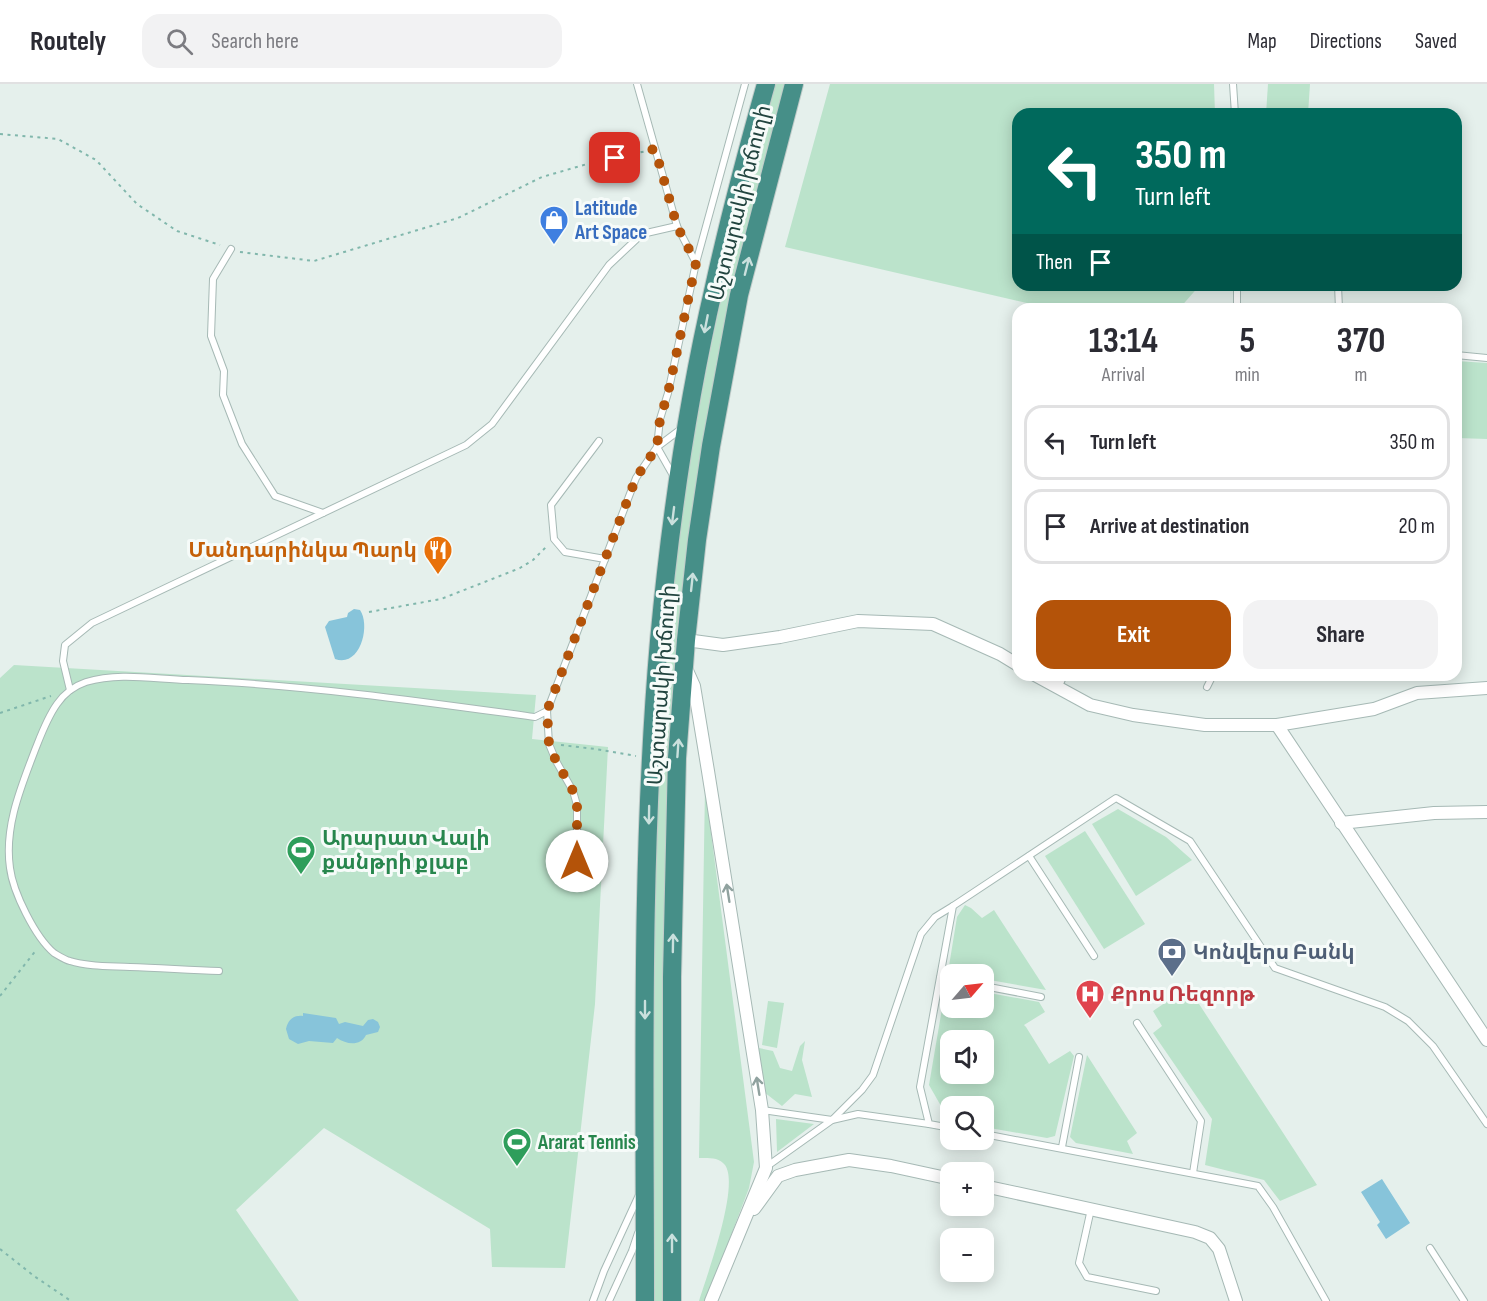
<!DOCTYPE html>
<html lang="en">
<head>
<meta charset="utf-8">
<style>
	body { margin:0; font-family:"Sofia Sans Condensed","Noto Sans Armenian",sans-serif; background:#f2f2f3; color:#2b2b33; height:100vh; display:flex; flex-direction:column; font-size:22px; white-space:nowrap }
	* { box-sizing:border-box; margin:0 }
	p { font-size:20px; color:#7c7c81 }
	.icon { flex:none; width:33px; height:33px; fill:none; stroke:currentColor; stroke-width:2; stroke-linecap:round; stroke-linejoin:round }
	.map { position:relative; flex:1; overflow:hidden }
	.panel { position:absolute; left:1012px; top:219px; width:450px; height:378px; display:flex; flex-direction:column; background:#fff; border-radius:18px; box-shadow:0 3px 15px #0003 }
	.panel>* { flex:none }
	.guide { position:absolute; left:1012px; top:24px; width:450px; height:183px; border-radius:18px; box-shadow:0 3px 15px #0003; background:#00695c; color:#fff; overflow:hidden }
	.needle { width:39px; rotate:62deg }
	.fabs { position:absolute; left:940px; top:880px; display:grid; gap:12px }
	.fabs a { display:grid; place-items:center; width:54px; height:54px; border-radius:12px; background:#fff; box-shadow:0 3px 15px #0003; font-size:30px }
	.pin { position:absolute; display:grid; place-items:center; width:51px; height:51px; color:#fff; margin:-26px; border-radius:12px; box-shadow:0 3px 9px #0006 }
	.me { position:absolute; width:66px; margin:-33px; rotate:0deg; stroke-linejoin:round; filter:drop-shadow(0 0 4px #0008) }
	.turn { display:flex; align-items:center; gap:21px; height:126px; padding:0 24px; font-size:27px }
	.turn .icon { width:78px; height:78px; stroke-width:2.5 }
	.turn b { display:block; font-size:42px; line-height:51px }
	.then { display:flex; align-items:center; height:57px; padding:0 24px; background:#0003; gap:12px; font-size:22px }
	.eta { display:flex; justify-content:space-evenly; align-items:center; height:102px; text-align:center }
	.eta b { font-size:36px; font-weight:700; line-height:42px }
	.primary-button { display:flex; gap:12px; margin-top:auto; padding:12px 24px }
	.primary-button a { flex:1; height:69px; border-radius:18px; background:#b45309; color:#fff; font-size:24px; font-weight:700; line-height:69px; text-align:center }
	.primary-button a+a { background:#f2f2f3; color:#2b2b33 }
	ul { padding:0; list-style:none }
	li { display:flex; align-items:center; gap:18px; height:75px; margin:0 12px 9px; padding:0 12px; border:3px solid #e1e1e2; border-radius:18px }
	li div { flex:1 }
	li b { display:block; font-size:22px }
	li em { font-style:normal }
	header { display:flex; align-items:center; gap:36px; box-sizing:border-box; height:84px; padding:0 30px; background:#fff; border-bottom:2px solid #e1e1e2 }
	header strong { font-size:28px }
	nav { display:flex; gap:33px; margin-inline-start:auto; font-size:21px }
	.search { width:420px; height:54px; background:#f2f2f3; display:flex; align-items:center; gap:15px; box-sizing:border-box; padding:0 21px; border-radius:18px; color:#7c7c81; font-size:22px }
	.map>svg:first-child { display:block }
	.green { fill:#bbe3cb; fill-rule:evenodd }
	.water { fill:#87c4da }
	.lines { fill:none; stroke-linecap:round; stroke-linejoin:round }
	.service-casing { stroke:#a6b9b5; stroke-width:8 }
	.minor-casing { stroke:#a6b9b5; stroke-width:14 }
	.trunk-casing { stroke:#c1cbc9; stroke-width:20 }
	.path { stroke:#81b7ac; stroke-width:2; stroke-dasharray:3 4.5; stroke-linecap:butt }
	.service { stroke:#fff; stroke-width:6 }
	.minor { stroke:#fff; stroke-width:12 }
	.trunk { stroke:#468f88; stroke-width:18 }
	.oneway { stroke:#cae0dd }
	.oneway2 { stroke:#90a29f }
	.route { stroke:#b45309; stroke-width:10; stroke-dasharray:0 18 }
	.labels { text-anchor:middle; dominant-baseline:central; stroke-width:6; stroke-linejoin:round; paint-order:stroke }
	.street-label { font-size:21px; fill:#21443f; stroke:#f6fbf9 }
	.shop-label { font-size:21px; font-weight:bold; fill:#366cbe; stroke:#f6fbf9; text-anchor:start }
	.food-label { font-size:21px; font-weight:bold; fill:#c56008; stroke:#f6fbf9; text-anchor:end }
	.leisure-label { font-size:21px; font-weight:bold; fill:#27864d; stroke:#f6fbf9; text-anchor:start }
	.service-label { font-size:21px; font-weight:bold; fill:#4e5e75; stroke:#f6fbf9; text-anchor:start }
	.health-label { font-size:21px; font-weight:bold; fill:#be3a42; stroke:#f6fbf9; text-anchor:start }
</style>
</head>
<body>
<header>
<strong>Routely</strong>
<div class="search"><svg class="icon" aria-label="search" viewBox="0 0 24 24"><circle cx="10" cy="10" r="6"/><path d="M15 15l6 6"/></svg>Search here</div>
<nav><a>Map</a><a>Directions</a><a>Saved</a></nav>
</header>
<div class="map">
<svg width="1487" height="1217" viewBox="0 0 1487 1217">
	<rect width="100%" height="100%" fill="#e5f0ec"/>
	<g class="green">
		<path d="M774,0H785L732,209L690,456L664,1217H654C654,963 647,706 679,453C699,299 734,149 774,0Z"/>
		<polygon points="830,0 1214,0 1215,30 1018,30 1018,201 1200,201 1179,225 1053,225 785,163"/>
		<polygon points="1268,0 1310,0 1308,30 1266,30"/>
		<polygon points="1456,277 1487,279 1487,355 1457,354"/>
		<polygon points="14,581 536,611 532,655 608,663 595,920 565,1184 492,1183 490,1145 324,1044 236,1126 299,1217 0,1217 0,594"/>
		<path d="M705,703L754,1078L749,1104L706,1217H699C707,1191 740,1102 725,1081C719,1073 708,1074 699,1074Z"/>
		<polygon points="1118,725 1166,753 1192,776 1136,812 1092,740"/>
		<polygon points="1085,747 1145,840 1104,865 1045,772"/>
		<path d="M965,821L971,824L982,834L994,826L1046,906L984,895V891C971,891 956,895 949,882L957,833Z"/>
		<path d="M948,903H951V924H984V908L1039,918L1045,928L1024,941L1026,943L1049,980L1070,967L1074,972L1055,1052L1047,1054L984,1043V1023H951V1037L949,1036L929,1001L945,907ZM951,957H984V990H951Z"/>
		<polygon points="1188,903 1317,1101 1280,1117 1264,1096 1205,1081 1212,1035 1153,949 1162,942 1153,927"/>
		<polygon points="768,917 784,919 777,964 762,961"/>
		<polygon points="805,957 802,976 812,1013 795,1010 782,1022 760,1005 754,963 773,967 780,984 792,987 800,962"/>
		<polygon points="1087,971 1137,1049 1127,1057 1133,1070 1076,1059 1070,1053"/>
		<polygon points="776,1035 814,1040 777,1068"/>
	</g>
	<g class="water">
		<path d="M354,525L360,526C371,542 360,584 335,575L325,543L329,537L347,533L348,529Z"/>
		<path d="M303,929L336,934L339,940L345,938L363,942L368,936L373,935L378,938L380,943L378,948L366,951C361,962 347,961 337,954L333,959L309,957L298,960L289,955L286,945C288,936 293,931 303,932Z"/>
		<polygon points="1382,1095 1410,1139 1386,1155 1377,1141 1380,1138 1361,1108"/>
	</g>
	<g class="lines">
		<g class="service-casing">
			<g id="service">
				<polyline points="637,0 677,142 696,179"/>
				<polyline points="1233,0 1235,30"/>
				<polyline points="231,165 213,195 211,252 224,287 223,311 242,360 275,412 323,429"/>
				<polyline points="1237,201 1237,225"/>
				<polyline points="1338,201 1339,225"/>
				<polyline points="1456,271 1487,274"/>
				<polyline points="599,357 551,421 554,455 565,468 605,475"/>
				<polyline points="674,393 657,363 660,335 668,309 696,179 745,0"/>
				<polyline points="1207,603 1213,591"/>
				<polyline points="1058,604 1064,591"/>
				<polyline points="70,606 63,577 65,561 92,539 466,361 492,340 609,181 642,150 677,142"/>
				<polyline points="1029,772 1094,872"/>
				<polyline points="577,777 577,721 573,707 556,677 549,660 547,627 636,394 657,363 681,345"/>
				<path d="M219,887C189,886 160,884 130,883C111,882 89,883 70,877C65,876 59,872 54,869C35,853 13,808 10,784C4,743 21,703 35,666C41,651 47,634 57,620C64,610 74,602 86,598C119,588 154,595 188,596C305,601 419,617 535,633L547,627"/>
				<polyline points="940,894 951,896"/>
				<polyline points="984,902 1041,913"/>
				<polyline points="1137,939 1201,1037 1193,1089"/>
				<polyline points="762,1026 832,1036 862,1006 873,991 921,850 935,833 953,822"/>
				<polyline points="951,1044 929,1040 920,1003 953,822 1116,714 1190,757 1275,884 1385,923 1408,937 1433,962 1487,1040"/>
				<polyline points="984,1050 1258,1102 1273,1123 1326,1217"/>
				<polyline points="1062,1063 1079,973"/>
				<polyline points="766,1083 832,1036 858,1030 929,1040"/>
				<polyline points="1091,1125 1079,1179 1087,1193 1156,1207"/>
				<polyline points="1430,1164 1464,1217"/>
				<polyline points="593,1217 604,1187 639,1111"/>
				<polyline points="609,1217 632,1167 638,1149"/>
			</g>
		</g>
		<g class="minor-casing">
			<g id="minor">
				<polyline points="686,556 723,561 780,553 858,537 933,540 1000,570 1018,581"/>
				<polyline points="685,582 694,602 708,687 762,1026 766,1084 711,1217"/>
				<polyline points="1035,591 1090,621 1133,631 1205,641 1277,641 1374,625 1417,609 1487,604"/>
				<polyline points="1277,641 1487,956"/>
				<polyline points="1341,739 1434,729 1487,728"/>
				<polyline points="984,1102 1195,1148 1210,1154 1219,1165 1236,1217"/>
				<polyline points="754,1125 778,1092 795,1086 849,1076 891,1082 951,1095"/>
			</g>
		</g>
		<g class="trunk-casing">
			<g id="trunk">
				<path d="M645,1217C645,997 640,776 659,557C670,438 687,319 714,203C729,135 747,67 766,0"/>
				<polyline points="672,1217 672,893 677,674 686,556 697,456 711,362 739,211 794,0"/>
			</g>
		</g>
		<g class="path">
			<polyline points="0,50 58,55 96,76 137,120 177,147 220,161"/>
			<polyline points="240,168 314,177 458,134 542,93 594,78 647,67"/>
			<polyline points="369,528 441,515 482,499 520,484 533,476 548,461"/>
			<polyline points="0,629 51,612"/>
			<polyline points="561,661 595,665 636,672"/>
			<polyline points="0,912 37,865"/>
			<polyline points="0,1165 34,1192 71,1217"/>
		</g>
		<use href="#service" class="service"/>
		<use href="#minor" class="minor"/>
		<use href="#trunk" class="trunk"/>
	</g>
	<defs><path id="oneway-shaft" d="M-6 0H5M1.5-3L5.5 0L1.5 3" fill="none" stroke-width="1.6" stroke-linecap="round" stroke-linejoin="round" transform="scale(1.5)"/></defs>
	<g class="oneway">
		<use href="#oneway-shaft" transform="translate(747 182) rotate(-76)"/>
		<use href="#oneway-shaft" transform="translate(706 240) rotate(101)"/>
		<use href="#oneway-shaft" transform="translate(673 432) rotate(97)"/>
		<use href="#oneway-shaft" transform="translate(692 498) rotate(-84)"/>
		<use href="#oneway-shaft" transform="translate(678 664) rotate(-86)"/>
		<use href="#oneway-shaft" transform="translate(649 731) rotate(91)"/>
		<use href="#oneway-shaft" transform="translate(673 859) rotate(-89)"/>
		<use href="#oneway-shaft" transform="translate(645 926) rotate(90)"/>
		<use href="#oneway-shaft" transform="translate(672 1159) rotate(-90)"/>
	</g>
	<g class="oneway2">
		<use href="#oneway-shaft" transform="translate(728 809) rotate(-99)"/>
		<use href="#oneway-shaft" transform="translate(758 1002) rotate(-99)"/>
	</g>
	<g class="lines">
		<polyline class="route" points="577,777 577,721 573,707 556,677 549,660 547,627 636,394 657,363 660,335 668,309 696,179 677,142 655,65 615,74"/>
	</g>
	<defs>
		<g id="shop-pin" transform="scale(1.5)"><path d="M0 17L-7.5 6A9.5 9.5 0 1 1 7.5 6Z" fill="#3f7fe0" stroke="#f6fbf9"/><path d="M-5-2.5h2.3a2.7 3.5 0 0 1 5.4 0H5L5.5 6h-11ZM-1.5-2.5h3a1.5 2.3 0 0 0-3 0Z" fill="#fff"/></g>
		<g id="restaurant-pin" transform="scale(1.5)"><path d="M0 17L-7.5 6A9.5 9.5 0 1 1 7.5 6Z" fill="#e8710a" stroke="#f6fbf9"/><path d="M-5-6h1v4h1v-4h1v4h1v-4h1v5L-1.5 .5V6h-2V.5L-5-1ZM5-6V6H3V1.5H1.5Q1.5-4 5-6Z" fill="#fff"/></g>
		<g id="stadium-pin" transform="scale(1.5)"><path d="M0 17L-7.5 6A9.5 9.5 0 1 1 7.5 6Z" fill="#2e9e5b" stroke="#f6fbf9"/><path d="M0-5a6.5 5 0 1 0 0 10a6.5 5 0 1 0 0-10ZM-3.5-1.8h7v3.6h-7Z" fill="#fff"/></g>
		<g id="bank-pin" transform="scale(1.5)"><path d="M0 17L-7.5 6A9.5 9.5 0 1 1 7.5 6Z" fill="#5c6f8a" stroke="#f6fbf9"/><path d="M-6-4H6V4H-6ZM0-2.3a2.3 2.3 0 1 0 0 4.6a2.3 2.3 0 1 0 0-4.6Z" fill="#fff"/></g>
		<g id="hospital-pin" transform="scale(1.5)"><path d="M0 17L-7.5 6A9.5 9.5 0 1 1 7.5 6Z" fill="#e0444e" stroke="#f6fbf9"/><path d="M-5-5h3v3.5h4V-5h3V5h-3V1.5h-4V5h-3Z" fill="#fff"/></g>
	</defs>
	<g fill-rule="evenodd">
		<use href="#shop-pin" x="554" y="136"/>
		<use href="#restaurant-pin" x="438" y="466"/>
		<use href="#stadium-pin" x="301" y="766"/>
		<use href="#bank-pin" x="1172" y="868"/>
		<use href="#hospital-pin" x="1090" y="910"/>
		<use href="#stadium-pin" x="517" y="1058"/>
	</g>
	<g class="labels">
		<g class="street-label">
			<text transform="translate(740 119) rotate(-76)">Աշտարակի խճուղի</text>
			<text transform="translate(662 601) rotate(-86)">Աշտարակի խճուղի</text>
		</g>
		<g class="shop-label">
			<text x="575" y="124">Latitude<tspan x="575" dy="24">Art Space</tspan></text>
		</g>
		<g class="food-label">
			<text x="417" y="466">Մանդարինկա Պարկ</text>
		</g>
		<g class="leisure-label">
			<text x="322" y="754">Արարատ Վալի<tspan x="322" dy="24">քանթրի քլաբ</tspan></text>
			<text x="538" y="1058">Ararat Tennis</text>
		</g>
		<g class="service-label">
			<text x="1193" y="868">Կոնվերս Բանկ</text>
		</g>
		<g class="health-label">
			<text x="1111" y="910">Քրոս Ռեզորթ</text>
		</g>
	</g>
</svg>
<div class="fabs">
<a><svg class="needle" viewBox="-14 -14 28 28"><path d="M0-13l5 13h-10z" fill="#e53935"/><path d="M0 13l5-13h-10z" fill="#7c7c81"/></svg></a>
<a><svg class="icon" aria-label="sound" viewBox="0 0 24 24"><path d="M4 9h4l5-4v14l-5-4H4zM17 9q2 3 0 6"/></svg></a>
<a><svg class="icon" aria-label="search" viewBox="0 0 24 24"><circle cx="10" cy="10" r="6"/><path d="M15 15l6 6"/></svg></a>
<a>+</a>
<a>−</a>
</div>
<div class="pin" style="left:615px;top:74px;background:#d93025"><svg class="icon" aria-label="arrive" viewBox="0 0 24 24"><path d="M6 21V4h12l-3 4 3 4H6"/></svg></div>
<svg class="me" style="left:577px;top:777px" viewBox="-20 -20 40 40"><circle r="19" fill="#fff"/><path d="M0-13L10 11 0 6-10 11z" fill="#b45309"/></svg>
<div class="guide">
<div class="turn"><svg class="icon" aria-label="left" viewBox="0 0 24 24"><path d="M17 20v-9H6M10 6l-5 5 5 5"/></svg><div><b>350 m</b>Turn left</div></div>
<div class="then">Then<svg class="icon" aria-label="arrive" viewBox="0 0 24 24"><path d="M6 21V4h12l-3 4 3 4H6"/></svg></div>
</div>
<section class="panel">
<div class="eta">
<div><b>13:14</b><p>Arrival</p></div>
<div><b>5</b><p>min</p></div>
<div><b>370</b><p>m</p></div>
</div>
<ul>
<li><svg class="icon" aria-label="left" viewBox="0 0 24 24"><path d="M17 20v-9H6M10 6l-5 5 5 5"/></svg><div><b>Turn left</b></div><em>350 m</em></li>
<li><svg class="icon" aria-label="arrive" viewBox="0 0 24 24"><path d="M6 21V4h12l-3 4 3 4H6"/></svg><div><b>Arrive at destination</b></div><em>20 m</em></li>
</ul>
<div class="primary-button"><a>Exit</a><a>Share</a></div>
</section>
</div>
</body>
</html>
